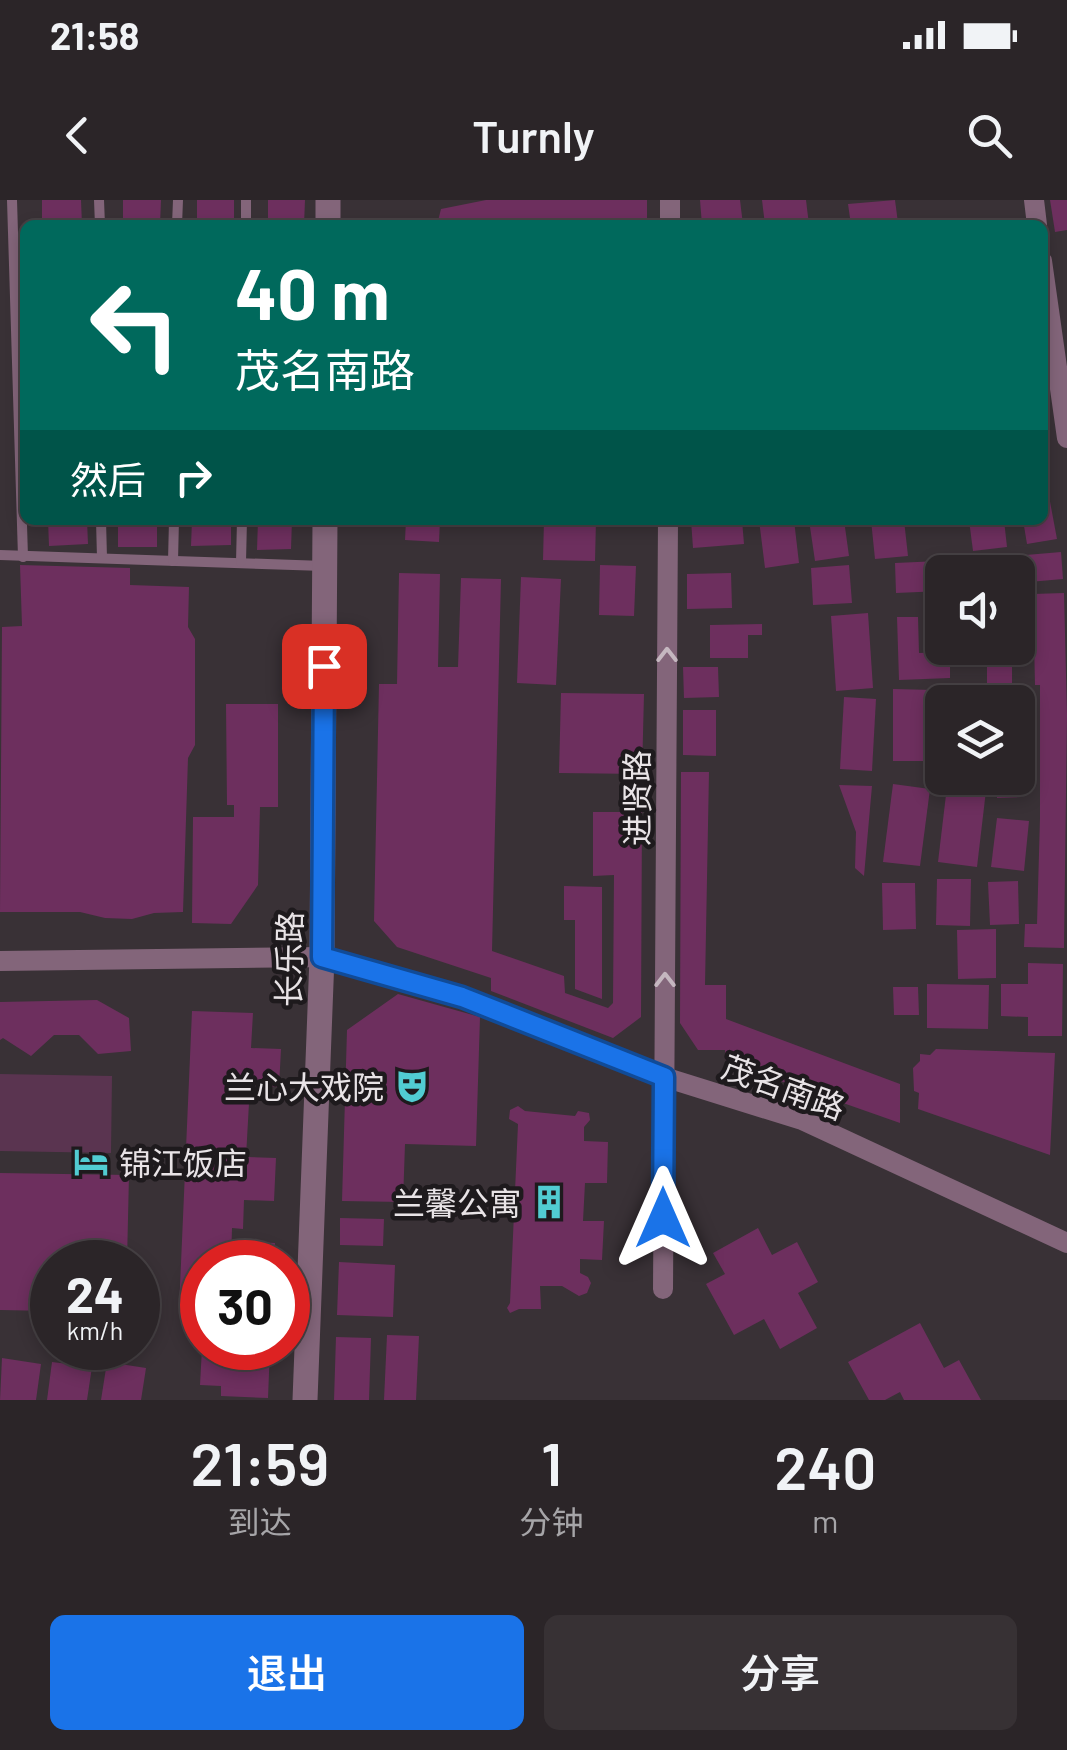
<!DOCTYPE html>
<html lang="zh">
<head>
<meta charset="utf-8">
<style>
	body { margin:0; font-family:Barlow,"Noto Sans SC",sans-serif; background:#373134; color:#f1f3f6; height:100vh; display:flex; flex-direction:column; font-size:38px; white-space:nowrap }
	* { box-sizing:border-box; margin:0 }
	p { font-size:32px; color:#a6a5a8 }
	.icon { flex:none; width:55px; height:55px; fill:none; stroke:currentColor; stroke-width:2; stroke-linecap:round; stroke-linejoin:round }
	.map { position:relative; height:1200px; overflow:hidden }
	.panel { display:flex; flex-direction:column; background:#2b2528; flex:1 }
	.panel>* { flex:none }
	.guide { position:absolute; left:20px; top:20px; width:1028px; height:305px; border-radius:15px; box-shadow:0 5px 15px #0003,0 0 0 2px #474245; background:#00695c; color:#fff; overflow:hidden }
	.tools { position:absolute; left:925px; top:355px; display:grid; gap:20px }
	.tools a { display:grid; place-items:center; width:110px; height:110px; border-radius:15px; background:#2b2528; box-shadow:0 5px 15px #0003,0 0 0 2px #474245; font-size:50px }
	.speed { position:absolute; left:30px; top:1040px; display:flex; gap:20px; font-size:50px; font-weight:700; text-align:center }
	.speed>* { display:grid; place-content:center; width:130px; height:130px; border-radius:50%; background:#2b2528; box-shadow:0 5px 15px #0003,0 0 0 2px #474245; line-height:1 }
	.speed small { font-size:25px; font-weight:400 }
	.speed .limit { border:15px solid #d22; background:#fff; color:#111 }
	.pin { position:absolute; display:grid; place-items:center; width:85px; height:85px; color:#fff; margin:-42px; border-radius:20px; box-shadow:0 5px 15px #0006 }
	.me { position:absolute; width:110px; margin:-55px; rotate:0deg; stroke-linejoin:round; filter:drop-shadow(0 0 8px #0008) }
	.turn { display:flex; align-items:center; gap:35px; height:210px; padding:0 50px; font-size:45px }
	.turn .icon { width:130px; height:130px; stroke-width:2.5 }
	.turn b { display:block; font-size:70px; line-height:85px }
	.then { display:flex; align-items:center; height:95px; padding:0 50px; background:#0003; gap:20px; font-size:38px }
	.eta { display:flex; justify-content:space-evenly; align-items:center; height:170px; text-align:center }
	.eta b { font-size:60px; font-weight:600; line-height:70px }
	.action { display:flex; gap:20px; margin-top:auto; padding:20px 50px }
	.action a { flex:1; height:115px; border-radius:15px; background:#1a73e8; color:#fff; font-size:40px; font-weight:600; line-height:115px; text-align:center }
	.action a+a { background:#373134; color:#f1f3f6 }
	.status { display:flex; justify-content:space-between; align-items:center; height:70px; padding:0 50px; background:#2b2528; direction:ltr }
	.status svg { height:28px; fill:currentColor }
	header { display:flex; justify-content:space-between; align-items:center; height:130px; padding:0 50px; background:#2b2528; font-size:45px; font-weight:600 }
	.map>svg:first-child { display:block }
	.green { fill:#5a3450 }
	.building { fill:#6d2f5e }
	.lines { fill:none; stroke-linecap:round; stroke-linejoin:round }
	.service { stroke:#83657a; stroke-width:10 }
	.minor { stroke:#83657a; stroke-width:20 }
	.tertiary { stroke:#83657a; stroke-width:25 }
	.oneway { stroke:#c5b7c0 }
	.route-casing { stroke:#114b97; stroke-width:25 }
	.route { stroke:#1a73e8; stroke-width:18 }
	.labels { text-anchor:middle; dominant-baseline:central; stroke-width:9; stroke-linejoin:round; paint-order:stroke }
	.street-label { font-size:32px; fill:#e8e3e6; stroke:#1e1a1d }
	.poi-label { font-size:32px; fill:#e8e3e6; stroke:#1e1a1d; text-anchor:end }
</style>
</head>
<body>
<div class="status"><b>21:58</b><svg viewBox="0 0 49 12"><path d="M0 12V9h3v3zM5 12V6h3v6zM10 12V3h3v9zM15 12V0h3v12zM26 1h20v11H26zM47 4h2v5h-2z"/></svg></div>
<header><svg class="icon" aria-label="back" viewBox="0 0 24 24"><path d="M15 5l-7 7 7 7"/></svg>Turnly<svg class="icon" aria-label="search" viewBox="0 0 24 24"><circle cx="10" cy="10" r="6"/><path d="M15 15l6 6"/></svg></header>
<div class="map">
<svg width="1067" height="1200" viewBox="0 0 1067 1200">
	<rect width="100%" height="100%" fill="#393136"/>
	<polygon class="green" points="0,874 112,876 111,953 0,951"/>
	<g class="building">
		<polygon points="42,0 81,0 82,25 42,25"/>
		<polygon points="123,0 161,0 160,25 123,25"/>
		<rect x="197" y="0" width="37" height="25"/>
		<polygon points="268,0 305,0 304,25 268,25"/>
		<polygon points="486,0 647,0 647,20 565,25 437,25 441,9"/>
		<polygon points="700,0 740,0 743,25 702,25"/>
		<polygon points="762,0 806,0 809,25 765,25"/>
		<polygon points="895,0 898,23 851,25 848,4"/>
		<polygon points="1050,0 1067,0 1067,30 1055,32"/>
		<polygon points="1042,259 1057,339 1027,344 1023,320 1042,320"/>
		<polygon points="48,320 87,320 88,344 49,346"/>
		<rect x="118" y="320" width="39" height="27"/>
		<polygon points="192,320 231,320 231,345 191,346"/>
		<polygon points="258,320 292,320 291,349 257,350"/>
		<polygon points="406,320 440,320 439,342 405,340"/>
		<polygon points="544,320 596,320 595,361 543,360"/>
		<polygon points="691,320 742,320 744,344 693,348"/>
		<polygon points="759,320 794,320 799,363 765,368"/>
		<polygon points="809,320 844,320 849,356 815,361"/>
		<polygon points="871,320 904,320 908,356 875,359"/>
		<polygon points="969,320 1004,320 1007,347 973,351"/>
		<polygon points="1061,352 1063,379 1029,382 1026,355"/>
		<polygon points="1022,359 1023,390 1018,390 1018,372 978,372 977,361"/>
		<polygon points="962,360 963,372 942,372 942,391 896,393 895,363"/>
		<polygon points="20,365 130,368 130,385 189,387 188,427 195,439 195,545 188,558 183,712 154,713 132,719 105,718 80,712 0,712 2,427 22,426"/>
		<polygon points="600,365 636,366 634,416 599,415"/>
		<polygon points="849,365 852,403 813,405 811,368"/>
		<polygon points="399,373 440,374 438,467 458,467 461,378 501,379 492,751 564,776 565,793 608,808 613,803 614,675 593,676 593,612 642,612 641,817 613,838 491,791 491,778 397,747 374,721 379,484 397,484"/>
		<polygon points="731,373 732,408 687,409 687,374"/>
		<polygon points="521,377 561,379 556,485 517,483"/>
		<polygon points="1064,393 1067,515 1064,748 1024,747 1025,724 1037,724 1040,618 1040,485 1035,485 1033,394"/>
		<polygon points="931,407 942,407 942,431 932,432"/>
		<polygon points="868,413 873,488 836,491 831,416"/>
		<polygon points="897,417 918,417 919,453 950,452 950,478 899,480"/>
		<polygon points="762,424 762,435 748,435 748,458 710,458 710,425"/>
		<rect x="987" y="448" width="25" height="39"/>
		<polygon points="683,467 718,467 719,497 684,498"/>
		<polygon points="893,489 934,490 934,561 893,561"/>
		<polygon points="561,493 644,494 642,574 559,573"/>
		<polygon points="844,497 876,499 872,571 840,569"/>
		<polygon points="226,504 278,504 278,607 260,607 258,685 231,724 192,723 193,617 234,617 234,605 227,605"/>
		<polygon points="683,510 716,510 716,556 683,555"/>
		<polygon points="681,572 709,572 705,785 726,785 726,819 900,884 900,923 726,862 725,850 698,850 680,823"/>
		<polygon points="948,578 987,582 977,667 938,662"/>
		<polygon points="997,578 1021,578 1021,597 997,598"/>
		<polygon points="893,584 930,589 920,666 883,662"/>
		<polygon points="839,585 872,586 864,676 855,668 856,632"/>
		<polygon points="997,618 1029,621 1024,671 991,667"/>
		<polygon points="937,679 971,679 970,726 936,725"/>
		<polygon points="1018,681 1019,724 990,725 988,682"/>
		<polygon points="882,683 915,683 916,729 883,730"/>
		<polygon points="564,686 602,687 602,799 575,789 575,720 564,720"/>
		<polygon points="996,729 996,778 958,779 957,730"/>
		<polygon points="1028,763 1063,764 1062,836 1028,836 1028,817 1001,816 1001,784 1028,784"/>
		<polygon points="927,784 989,785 988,829 927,828"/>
		<polygon points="893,787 918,787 919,815 894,815"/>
		<polygon points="398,794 480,817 476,946 405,944 403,1002 342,1001 347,830"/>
		<polygon points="97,800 129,818 131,851 98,854 79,835 54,835 31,856 3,838 0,840 0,802"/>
		<polygon points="192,811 253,813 251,848 281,849 279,887 250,885 246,957 276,958 274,1001 244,1000 243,1029 232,1028 231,1062 202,1062 202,1110 179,1109"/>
		<polygon points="936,849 1055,853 1050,955 918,909 919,893 914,891 913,868 920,861 920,854 930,855"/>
		<polygon points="518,906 525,911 575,916 578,911 589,913 590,920 584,927 584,941 608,942 607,983 585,983 583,1021 604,1021 602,1060 580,1059 580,1073 588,1077 591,1083 587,1093 579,1096 562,1086 540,1086 541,1109 519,1109 510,1113 507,1108 510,1103 518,924 509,919 510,910"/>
		<polygon points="0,973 129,975 127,1062 52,1062 52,1111 0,1110"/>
		<polygon points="340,1018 384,1019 383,1046 340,1045"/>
		<polygon points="758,1028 772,1055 797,1042 818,1082 798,1093 817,1128 780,1149 764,1119 734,1135 706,1084 725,1074 713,1053"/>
		<polygon points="239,1041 275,1043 274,1062 238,1062"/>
		<polygon points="339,1062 395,1065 393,1117 337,1115"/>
		<polygon points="920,1123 944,1168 959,1160 981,1200 904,1200 900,1192 885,1200 869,1200 848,1162"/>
		<polygon points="387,1135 419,1136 416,1200 384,1200"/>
		<polygon points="336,1137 371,1138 369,1200 334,1200"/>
		<polygon points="202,1148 270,1148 268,1198 221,1196 221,1186 200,1185"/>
		<polygon points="2,1158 41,1164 36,1200 0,1200"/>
		<polygon points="52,1162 92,1167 87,1200 47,1200"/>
		<polygon points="107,1162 146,1168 141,1200 101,1200"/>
	</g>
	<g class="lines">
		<g class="service">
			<polyline points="12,0 23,357"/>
			<polyline points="99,0 100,25"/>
			<polyline points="177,25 178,0"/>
			<polyline points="246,25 246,0"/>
			<polyline points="101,320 102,358"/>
			<polyline points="0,355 324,366"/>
			<polyline points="173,361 174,320"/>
			<polyline points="241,362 242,320"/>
		</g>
		<g class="minor">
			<polyline points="1034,0 1037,25"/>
			<polyline points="670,25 670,0"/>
			<polyline points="1042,61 1067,238"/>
			<polyline points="0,761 322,757 463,797 664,877 802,920 1067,1043"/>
			<polyline points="663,1089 668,320"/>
		</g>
		<g class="tertiary">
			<polyline points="328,25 328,0"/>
			<polyline points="305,1200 322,757 325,320"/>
		</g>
	</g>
	<defs><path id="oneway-chevron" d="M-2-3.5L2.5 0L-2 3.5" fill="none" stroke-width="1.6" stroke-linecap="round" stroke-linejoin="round" transform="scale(2.5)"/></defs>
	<g class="oneway">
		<use href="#oneway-chevron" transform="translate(667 455) rotate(-90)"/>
		<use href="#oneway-chevron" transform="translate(665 780) rotate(-90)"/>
	</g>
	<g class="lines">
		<g class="route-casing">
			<polyline id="route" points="324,466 322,757 462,797 664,877 663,1018"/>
		</g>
		<use href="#route" class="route"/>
	</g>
	<defs>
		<g id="theatre-bare" transform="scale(2.7)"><path d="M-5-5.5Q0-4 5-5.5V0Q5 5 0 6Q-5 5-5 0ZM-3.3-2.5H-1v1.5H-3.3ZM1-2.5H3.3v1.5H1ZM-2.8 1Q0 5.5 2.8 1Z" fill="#51ccd2" stroke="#1e1a1d" stroke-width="2.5" paint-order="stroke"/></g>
		<g id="hotel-bare" transform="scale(2.7)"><path d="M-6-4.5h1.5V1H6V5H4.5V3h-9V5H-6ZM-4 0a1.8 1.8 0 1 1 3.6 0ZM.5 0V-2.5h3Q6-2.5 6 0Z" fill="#51ccd2" stroke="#1e1a1d" stroke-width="2.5" paint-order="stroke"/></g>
		<g id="building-bare" transform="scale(2.7)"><path d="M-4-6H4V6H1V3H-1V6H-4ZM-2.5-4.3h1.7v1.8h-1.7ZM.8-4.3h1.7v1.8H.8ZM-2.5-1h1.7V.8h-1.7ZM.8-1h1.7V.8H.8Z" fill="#51ccd2" stroke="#1e1a1d" stroke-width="2.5" paint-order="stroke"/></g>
	</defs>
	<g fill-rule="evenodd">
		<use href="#theatre-bare" x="412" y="886"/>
		<use href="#hotel-bare" x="91" y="962"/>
		<use href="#building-bare" x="549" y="1002"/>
	</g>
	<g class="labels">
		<g class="street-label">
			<text transform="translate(636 598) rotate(-90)">进贤路</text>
			<text transform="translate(288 759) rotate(-89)">长乐路</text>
			<text transform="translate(784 886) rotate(20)">茂名南路</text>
		</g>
		<g class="poi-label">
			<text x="384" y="886">兰心大戏院</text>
			<text x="119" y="962" text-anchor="start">锦江饭店</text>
			<text x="521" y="1002">兰馨公寓</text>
		</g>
	</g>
</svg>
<div class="tools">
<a><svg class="icon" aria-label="sound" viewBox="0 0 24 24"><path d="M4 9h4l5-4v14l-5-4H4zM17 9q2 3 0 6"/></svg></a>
<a><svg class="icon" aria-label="layers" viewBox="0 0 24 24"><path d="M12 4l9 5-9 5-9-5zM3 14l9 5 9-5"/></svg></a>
</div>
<div class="speed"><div>24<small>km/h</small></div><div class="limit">30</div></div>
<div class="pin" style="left:324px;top:466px;background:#d93025"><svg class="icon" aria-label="arrive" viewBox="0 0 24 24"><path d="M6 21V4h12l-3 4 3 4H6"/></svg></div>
<svg class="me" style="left:663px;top:1018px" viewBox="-20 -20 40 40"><path d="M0-17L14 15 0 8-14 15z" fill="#1a73e8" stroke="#fff" stroke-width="4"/></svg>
<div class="guide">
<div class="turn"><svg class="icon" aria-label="left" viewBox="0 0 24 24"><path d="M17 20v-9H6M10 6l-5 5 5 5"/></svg><div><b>40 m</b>茂名南路</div></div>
<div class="then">然后<svg class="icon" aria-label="right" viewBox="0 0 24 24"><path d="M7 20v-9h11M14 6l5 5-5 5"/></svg></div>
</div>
</div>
<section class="panel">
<div class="eta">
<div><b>21:59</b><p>到达</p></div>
<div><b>1</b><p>分钟</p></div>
<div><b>240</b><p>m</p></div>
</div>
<div class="action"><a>退出</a><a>分享</a></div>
</section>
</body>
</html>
